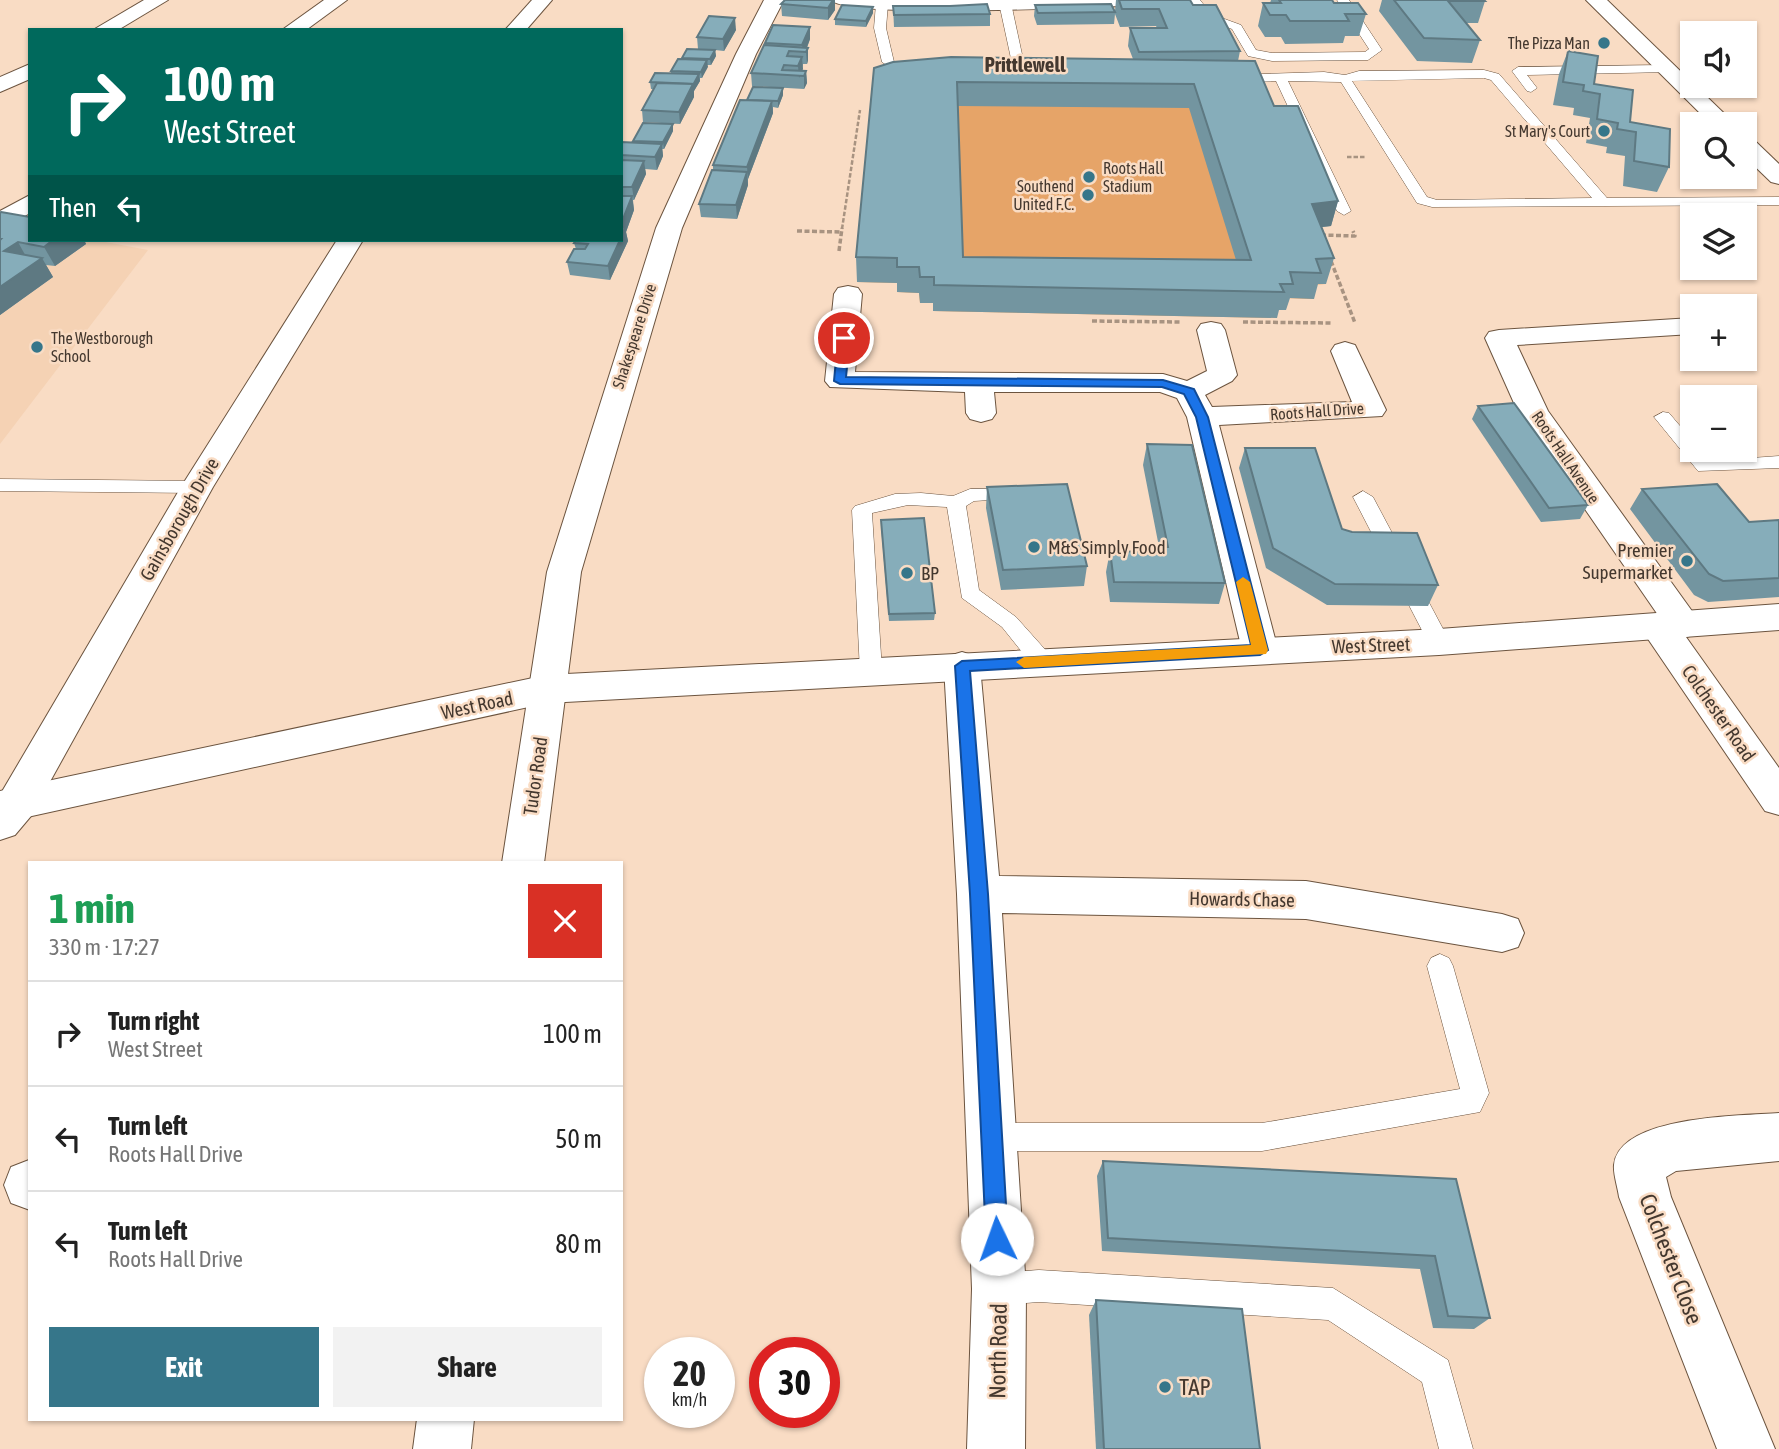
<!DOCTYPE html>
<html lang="en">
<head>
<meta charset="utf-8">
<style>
	body { margin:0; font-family:"Asap Condensed",sans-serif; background:#f2f2f2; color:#222; height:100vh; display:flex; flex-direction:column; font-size:26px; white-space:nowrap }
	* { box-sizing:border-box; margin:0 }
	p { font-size:23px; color:#767676 }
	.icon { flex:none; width:38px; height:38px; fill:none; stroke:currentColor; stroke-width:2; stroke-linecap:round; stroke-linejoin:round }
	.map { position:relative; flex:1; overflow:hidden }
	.sheet { position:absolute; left:28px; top:861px; width:595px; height:560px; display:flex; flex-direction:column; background:#fff; border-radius:0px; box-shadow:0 2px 5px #0004 }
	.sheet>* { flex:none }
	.banner { position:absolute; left:28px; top:28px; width:595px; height:214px; border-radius:0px; box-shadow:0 2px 5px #0004; background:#00695c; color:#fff; overflow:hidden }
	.controls { position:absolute; left:1680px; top:21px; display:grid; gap:14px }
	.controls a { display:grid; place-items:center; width:77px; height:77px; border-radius:0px; background:#fff; box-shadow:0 2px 5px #0004; font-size:35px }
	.speed { position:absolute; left:644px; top:1337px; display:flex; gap:14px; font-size:35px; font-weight:700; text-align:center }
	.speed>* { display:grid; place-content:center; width:91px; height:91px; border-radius:50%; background:#fff; box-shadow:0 2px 5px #0004; line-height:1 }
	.speed small { font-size:18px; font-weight:400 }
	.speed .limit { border:10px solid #d22; background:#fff; color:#111 }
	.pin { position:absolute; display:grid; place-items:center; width:60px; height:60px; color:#fff; margin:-30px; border:4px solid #fff; border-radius:50%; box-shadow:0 2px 7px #0007 }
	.me { position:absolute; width:77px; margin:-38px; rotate:357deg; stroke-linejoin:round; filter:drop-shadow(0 0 5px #0008) }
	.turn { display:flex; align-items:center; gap:24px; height:147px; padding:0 21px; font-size:32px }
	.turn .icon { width:91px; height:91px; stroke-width:2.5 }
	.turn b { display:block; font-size:49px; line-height:60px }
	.then { display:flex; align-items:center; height:66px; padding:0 21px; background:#0003; gap:14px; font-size:26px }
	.round { display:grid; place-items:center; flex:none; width:74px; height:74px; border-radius:0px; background:#f2f2f2 }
	.headline { display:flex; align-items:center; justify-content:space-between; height:119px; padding:0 21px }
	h1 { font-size:42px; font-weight:700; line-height:52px; color:#1e9e55 }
	.action { display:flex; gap:14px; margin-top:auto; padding:14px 21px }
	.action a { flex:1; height:80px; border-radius:0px; background:#36768a; color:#fff; font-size:28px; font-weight:700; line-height:80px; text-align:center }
	.action a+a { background:#f2f2f2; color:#222 }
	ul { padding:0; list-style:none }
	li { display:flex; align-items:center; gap:21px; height:105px; padding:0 21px; border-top:2px solid #e0e0e0 }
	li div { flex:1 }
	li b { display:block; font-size:26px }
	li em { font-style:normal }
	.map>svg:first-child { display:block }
	.built { fill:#f5d2b4 }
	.green { fill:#e6a468 }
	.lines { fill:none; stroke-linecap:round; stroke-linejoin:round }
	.lane-casing { stroke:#6c543f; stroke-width:1 }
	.street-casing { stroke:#6c543f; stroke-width:2 }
	.secondary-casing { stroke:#6c543f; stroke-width:2 }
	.highway-casing { stroke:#6c543f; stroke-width:2 }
	.path-far1 { stroke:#a89381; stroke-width:2.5; stroke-dasharray:4.5 2; stroke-linecap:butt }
	.path { stroke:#a89381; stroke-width:3.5; stroke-dasharray:5 2.5; stroke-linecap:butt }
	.lane { fill:#fff; fill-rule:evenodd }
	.street { fill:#fff; fill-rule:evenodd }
	.secondary { fill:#fff; fill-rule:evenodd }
	.highway { fill:#fff; fill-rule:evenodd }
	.wall { fill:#7395a0; fill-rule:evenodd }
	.shaded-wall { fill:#5e7982 }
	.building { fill:#86adba; stroke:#5e7982; stroke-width:2; fill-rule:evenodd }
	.route { fill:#1a73e8; stroke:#114b97; stroke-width:2 }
	.slow { fill:#f59e0b }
	.poi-dot { fill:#36768a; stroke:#f9dcc4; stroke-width:2.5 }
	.labels { text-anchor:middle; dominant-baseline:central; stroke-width:5; stroke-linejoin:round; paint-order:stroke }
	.far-poi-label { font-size:16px; fill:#44382f; stroke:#f9dcc4; text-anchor:end }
	.far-street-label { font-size:16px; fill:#44382f; stroke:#f9dcc4 }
	.street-label { font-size:19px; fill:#44382f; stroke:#f9dcc4 }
	.poi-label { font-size:19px; fill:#44382f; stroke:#f9dcc4; text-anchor:start }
	.far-district-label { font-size:21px; font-weight:bold; fill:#44382f; stroke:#f9dcc4 }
	.near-street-label { font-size:23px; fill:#44382f; stroke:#f9dcc4 }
	.near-poi-label { font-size:23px; fill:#44382f; stroke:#f9dcc4; text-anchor:start }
</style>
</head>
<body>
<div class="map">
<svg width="1779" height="1449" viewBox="0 0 1779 1449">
	<rect width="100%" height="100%" fill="#f9dcc4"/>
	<polygon class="built" points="0,231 30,240 95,240 148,250 0,444"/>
	<polygon class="green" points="1199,84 1323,225 1310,242 1326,284 1309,285 1314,299 1283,298 1286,310 1274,310 1277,318 933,311 933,303 920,303 919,293 897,292 897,283 857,282 874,91"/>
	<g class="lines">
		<g class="lane-casing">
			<g id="lane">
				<polygon points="1007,0 1011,3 1026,73 1034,74 1034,80 1021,81 1015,77 999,3"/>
				<polygon points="1188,0 1200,0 1211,14 1241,25 1256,50 1272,53 1365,52 1369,49 1337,0 1349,0 1382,50 1368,60 1272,61 1248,56 1232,29 1203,18"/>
				<polygon points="882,1 888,4 886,28 894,62 888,66 882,62 874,28 876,4"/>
				<polygon points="1665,65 1669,66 1669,72 1527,75 1537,88 1531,92 1527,91 1512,71 1518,67"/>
				<path d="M1484,70L1499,74L1607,198L1779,197V205L1432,207L1417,203L1341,82L1288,81L1351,211L1344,215L1337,211L1276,81L1232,83L1226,79L1232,75L1324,72L1345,75L1359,71ZM1484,78L1491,80L1592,198L1437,200L1427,197L1352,81Z"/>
				<polygon points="1663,412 1669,413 1692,440 1692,450 1700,450 1710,461 1779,456 1779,468 1698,471 1654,417"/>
				<polygon points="0,479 197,481 207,487 197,493 0,491"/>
				<polygon points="1017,488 1027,494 1024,498 974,501 966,506 979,590 1016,617 1050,655 1053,661 1050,667 1034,667 1002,627 962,598 947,507 908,505 872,513 882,671 879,677 863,677 860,671 852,510 855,506 895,494 921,493 953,496 970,489"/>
				<polygon points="1363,491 1373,497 1450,642 1447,647 1431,647 1428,642 1353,497"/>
				<polygon points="1440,954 1449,958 1453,966 1489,1093 1480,1112 1262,1151 992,1151 982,1147 977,1137 982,1127 992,1123 1262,1123 1460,1089 1427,966 1431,958"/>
				<polygon points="1039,1270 1333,1288 1448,1360 1473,1449 1439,1449 1422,1382 1328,1320 1039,1302 999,1305 988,1300 983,1289 988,1278 999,1273"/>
			</g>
		</g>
		<g class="street-casing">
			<g id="street">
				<polygon points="144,0 168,0 118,30 93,30"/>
				<polygon points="324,0 347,0 306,30 282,30"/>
				<polygon points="532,0 552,0 526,30 505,30"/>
				<polygon points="764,0 784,0 756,54 682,228 581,572 544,863 502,863 547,572 656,228 736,54"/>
				<polygon points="30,64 30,79 0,92 0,77"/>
				<polygon points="30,195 30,213 0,230 0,211"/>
				<polygon points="337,240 363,240 213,487 31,816 15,835 0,840 0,795 181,487"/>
				<polygon points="848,286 858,288 862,294 855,372 1163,374 1187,381 1207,371 1197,330 1201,324 1211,322 1221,324 1225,330 1237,375 1232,381 1205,395 1212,407 1352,402 1331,351 1335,345 1345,342 1355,345 1386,410 1382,416 1219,425 1278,650 1273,659 1260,663 1247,659 1242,650 1187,417 1177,398 1160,392 994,392 996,413 992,419 981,422 970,419 966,413 965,392 830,387 825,381 834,294 838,288"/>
				<polygon points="1692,318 1692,334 1517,345 1548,411 1702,625 1697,634 1686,637 1779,768 1779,815 1765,811 1646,636 1641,627 1646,618 1658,615 1518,412 1485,338 1489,332 1499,330"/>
				<polygon points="962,652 975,656 980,666 999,876 1306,881 1502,914 1518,919 1524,933 1518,947 1502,952 1306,919 1002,913 1026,1289 1025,1449 967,1449 972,1289 957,894 944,666 949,656"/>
				<path d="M1779,1113V1161L1676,1171L1666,1177L1671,1197L1775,1449H1717L1619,1197C1618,1188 1613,1174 1614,1165C1619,1115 1742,1116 1779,1113Z"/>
				<polygon points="29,1160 30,1160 30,1210 11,1203 4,1185 11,1167"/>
				<polygon points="417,1419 474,1419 471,1449 413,1449"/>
			</g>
		</g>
		<g class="secondary-casing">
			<g id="secondary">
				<path d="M831,0H1136L1126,6C1088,7 846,19 831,0Z"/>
				<polygon points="1779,604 1779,630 1439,655 547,703 0,823 0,791 547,675 1439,629"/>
			</g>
		</g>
		<g class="highway-casing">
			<g id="highway">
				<polygon points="1586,0 1607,0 1735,124 1711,124"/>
				<polygon points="1745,137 1753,139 1779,164 1779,184 1771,182 1745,157"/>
			</g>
		</g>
		<g class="path-far1">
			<polyline points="1347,157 1366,157"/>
			<polyline points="842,229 860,110"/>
		</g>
		<g class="path">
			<polyline points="797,231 841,232"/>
			<polyline points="1321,235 1355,236 1353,231"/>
			<polyline points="839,251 842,228"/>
			<polyline points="1331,261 1355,323"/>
			<polyline points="1092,321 1182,322"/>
			<polyline points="1243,322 1333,323"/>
		</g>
		<use href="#lane" class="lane"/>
		<use href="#street" class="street"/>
		<use href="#secondary" class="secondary"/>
		<use href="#highway" class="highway"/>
	</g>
	<g class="wall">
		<polygon points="785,0 835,10 828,20 782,16 781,4"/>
		<path d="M1116,0H1190L1193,5L1240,51L1238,61L1274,106L1338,201L1331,226L1321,227L1334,258L1326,284H1318L1314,299L1290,298L1286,310H1279L1277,318L933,311V303H920L919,293L897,292V283L857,282L856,257L874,68L1133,59L1128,46L1130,28H1157L1156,26L1120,27L1115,14L1114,24L1037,25L1034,16L1035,5L1115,11ZM958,106L1189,108L1236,260L963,257Z"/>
		<polygon points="1271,0 1332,0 1334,3 1366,14 1359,36 1345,36 1343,43 1285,44 1281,37 1265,37 1258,26 1263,3 1270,3"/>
		<polygon points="1382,0 1484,0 1485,1 1478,23 1466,23 1480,40 1472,63 1417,61 1379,11"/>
		<polygon points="893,6 990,14 990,26 894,27"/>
		<polygon points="873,13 866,27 835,25 835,19"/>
		<polygon points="810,27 810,39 807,48 808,60 807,64 803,64 802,71 806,71 807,83 804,89 752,86 751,73 765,45 765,43"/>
		<polygon points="736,30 724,51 715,50 716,56 711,65 707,65 702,78 700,78 700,81 694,91 694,97 680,124 643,122 642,110 653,89 651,89 650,82 671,74 671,71 682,59 682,58 698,49 697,37"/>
		<polygon points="1568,51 1594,84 1630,122 1669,167 1657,192 1623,186 1625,156 1606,153 1607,147 1586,143 1590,118 1573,115 1574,108 1553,105 1559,74"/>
		<polygon points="783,95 778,108 773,107 773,113 748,179 748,185 737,219 701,217 699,204 713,170 713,165 747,100"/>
		<polygon points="673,124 673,131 664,149 662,149 663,156 657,170 645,169 646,174 634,200 633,200 634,210 626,232 628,241 610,280 570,275 567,262 576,249 574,243 621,240 621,142 633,142 633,141"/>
		<polygon points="0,213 30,240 84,240 86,244 55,266 46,265 53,277 0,315"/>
		<polygon points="1478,406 1588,505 1580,519 1541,522 1472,419"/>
		<polygon points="1147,444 1225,583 1219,604 1110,602 1106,572 1110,551 1152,552 1153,547 1159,547 1143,465"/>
		<polygon points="1245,448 1342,529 1438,585 1428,606 1327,605 1266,568 1239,468"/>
		<polygon points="987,487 1087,566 1084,586 1001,590 986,508"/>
		<polygon points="1642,489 1749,522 1779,520 1779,597 1708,602 1694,595 1630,509"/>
		<polygon points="881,527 935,613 934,620 889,621"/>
		<polygon points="1103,1161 1456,1179 1490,1318 1474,1329 1433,1328 1420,1269 1102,1251 1097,1176"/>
		<polygon points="1096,1300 1260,1449 1096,1449 1089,1315"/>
	</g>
	<g class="shaded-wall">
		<polygon points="833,0 835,0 835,10 828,20 828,8"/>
		<polygon points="873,7 873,13 866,27 866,21"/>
		<polygon points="735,18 736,30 724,51 723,39"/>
		<polygon points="810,27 810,39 805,52 803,52 802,45"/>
		<polygon points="808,48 808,60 807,64 806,52"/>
		<polygon points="715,50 716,56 711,65 710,59"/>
		<polygon points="802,57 803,69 799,78 798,66"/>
		<polygon points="707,60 708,67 702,78 701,72"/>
		<polygon points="806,71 807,83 804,89 804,76"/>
		<polygon points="699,74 700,81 694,91 694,97 680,124 679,112"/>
		<polygon points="783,88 783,95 778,108 778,101"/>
		<polygon points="772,101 773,113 748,179 747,167"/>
		<polygon points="673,124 673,131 664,149 663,142"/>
		<polygon points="662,144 663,156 657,170 655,157"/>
		<polygon points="644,161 646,174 634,200 632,187"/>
		<polygon points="747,172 748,185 737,219 736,205"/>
		<polygon points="632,196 634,210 626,232 628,241 610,280 608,266 620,240 621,240 623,233 621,224"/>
		<polygon points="1338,201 1331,226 1305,229 1312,204"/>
		<polygon points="53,240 84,240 86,244 55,266 44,247"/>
		<polygon points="18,242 29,262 4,251"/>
		<polygon points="42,258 53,277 0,315 0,287"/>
	</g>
	<g class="building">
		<polygon points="785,0 833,0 828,8 781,4"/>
		<polygon points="1119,0 1190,0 1193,5 1216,5 1240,51 1139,52 1130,28 1167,28 1159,9 1122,9"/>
		<polygon points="1279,0 1332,0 1334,3 1358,3 1366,14 1345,14 1349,21 1290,21 1286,15 1270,15 1263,3 1281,3"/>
		<polygon points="1394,0 1484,0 1485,1 1448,1 1480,40 1424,38"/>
		<polygon points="987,4 990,14 894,15 893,6 950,6"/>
		<polygon points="1111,4 1115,12 1038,13 1035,5"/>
		<polygon points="842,5 873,7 866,21 835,19"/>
		<polygon points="709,16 735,18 723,39 697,37"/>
		<polygon points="773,25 810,27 802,45 765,43"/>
		<polygon points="764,45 808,48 806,52 789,51 787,56 802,57 798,66 784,65 782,70 806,71 804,76 751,73"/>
		<polygon points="687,49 715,50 710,59 682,58"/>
		<polygon points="1568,51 1598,56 1594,84 1633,90 1630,122 1670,129 1669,167 1634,161 1636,132 1617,129 1618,123 1597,119 1600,94 1583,91 1584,85 1563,82"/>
		<path d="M951,57L1255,61L1274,106H1298L1338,201L1312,204L1334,258L1316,259L1321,273L1290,272L1293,284H1280L1284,292L934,285V277H920L919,267H897V258L856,257L874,68L893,62ZM957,82L1194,84L1251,260L963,257Z"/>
		<polygon points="678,59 707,60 701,72 671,71"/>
		<polygon points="655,73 699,74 692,87 693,84 650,82"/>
		<polygon points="657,83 693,84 679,112 642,110"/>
		<polygon points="753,87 783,88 778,101 747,100"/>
		<polygon points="740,100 772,101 747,167 713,165"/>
		<polygon points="643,123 673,124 663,142 633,141"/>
		<polygon points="621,142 662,144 655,157 621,155"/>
		<polygon points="621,160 644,161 632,187 621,187"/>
		<polygon points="712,170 747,172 736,205 699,204"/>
		<polygon points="621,196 632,196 621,224"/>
		<polygon points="1,212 30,217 30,240 53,240 44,247 18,242 4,251 42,258 0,287 0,240 1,239 0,239 0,213"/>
		<polygon points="621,227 625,228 621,236"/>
		<polygon points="576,240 620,240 608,266 567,262 574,249 585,249 588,244 574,243"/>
		<polygon points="1514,403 1588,505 1549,508 1478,406"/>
		<polygon points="1147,444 1192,445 1225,583 1114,582 1110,551 1154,552 1153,547 1168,547"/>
		<polygon points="1245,448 1315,448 1342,529 1352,532 1417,533 1438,585 1335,584 1273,548"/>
		<polygon points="1067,484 1087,566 1003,570 987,487"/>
		<polygon points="1717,484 1749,522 1779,520 1779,578 1723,581 1709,574 1642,489"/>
		<polygon points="924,518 935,613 889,614 881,520"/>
		<polygon points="1103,1161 1456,1179 1490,1318 1448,1316 1435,1256 1108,1238"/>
		<polygon points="1096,1300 1242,1309 1260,1449 1104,1449"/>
	</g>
	<polygon class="route" points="844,334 850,338 846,377 1163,380 1194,389 1208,417 1268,650 1260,655 970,671 988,894 1008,1239 1004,1246 997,1249 989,1246 986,1239 970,894 955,666 962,661 1251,645 1196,417 1184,394 1162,387 840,384 834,381 838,338"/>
	<polygon class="slow" points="1243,577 1250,582 1268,650 1266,654 1024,668 1016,662 1024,657 1251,645 1236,582"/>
	<g class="poi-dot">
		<circle cx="1604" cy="43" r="7"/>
		<circle cx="1604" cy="131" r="7"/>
		<circle cx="1089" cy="177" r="7"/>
		<circle cx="1088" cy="195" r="7"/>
		<circle cx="37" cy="347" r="7"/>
		<circle cx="1034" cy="547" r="7"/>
		<circle cx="1687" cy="561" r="7"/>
		<circle cx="907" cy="573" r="7"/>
		<circle cx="1165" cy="1387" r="7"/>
	</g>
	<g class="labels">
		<g class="far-poi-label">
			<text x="1590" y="43">The Pizza Man</text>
			<text x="1590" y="131">St Mary's Court</text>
			<text x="1103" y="168" text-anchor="start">Roots Hall<tspan x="1103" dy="18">Stadium</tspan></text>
			<text x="1074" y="186">Southend<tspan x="1074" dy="18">United F.C.</tspan></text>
			<text x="51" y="338" text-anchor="start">The Westborough<tspan x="51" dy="18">School</tspan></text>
		</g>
		<g class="far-street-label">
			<text transform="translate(634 336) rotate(-72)">Shakespeare Drive</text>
			<text transform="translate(1317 411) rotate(-4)">Roots Hall Drive</text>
			<text transform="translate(1566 457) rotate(56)">Roots Hall Avenue</text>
		</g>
		<g class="street-label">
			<text transform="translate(179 519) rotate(-60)">Gainsborough Drive</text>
			<text transform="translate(1371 645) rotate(-2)">West Street</text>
			<text transform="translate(477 705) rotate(-12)">West Road</text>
			<text transform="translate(1719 713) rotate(55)">Colchester Road</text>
			<text transform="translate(535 776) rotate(-82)">Tudor Road</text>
			<text transform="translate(1242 899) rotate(1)">Howards Chase</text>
		</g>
		<g class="poi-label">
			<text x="1048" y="547">M&amp;S Simply Food</text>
			<text x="1673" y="550" text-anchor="end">Premier<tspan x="1673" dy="22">Supermarket</tspan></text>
			<text x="921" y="573">BP</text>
		</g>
		<g class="far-district-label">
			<text x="1025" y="64">Prittlewell</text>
		</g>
		<g class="near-street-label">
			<text transform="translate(1671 1259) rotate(69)">Colchester Close</text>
			<text transform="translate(998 1351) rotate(-89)">North Road</text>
		</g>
		<g class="near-poi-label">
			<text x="1179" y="1387">TAP</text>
		</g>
	</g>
</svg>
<div class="controls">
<a><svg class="icon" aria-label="sound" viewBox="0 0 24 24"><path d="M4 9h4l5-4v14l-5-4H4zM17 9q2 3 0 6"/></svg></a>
<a><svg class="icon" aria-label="search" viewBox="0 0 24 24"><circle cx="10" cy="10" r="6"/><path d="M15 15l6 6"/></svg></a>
<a><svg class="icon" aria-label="layers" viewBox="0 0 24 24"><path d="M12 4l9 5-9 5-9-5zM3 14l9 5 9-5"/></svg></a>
<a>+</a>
<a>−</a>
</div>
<div class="speed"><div>20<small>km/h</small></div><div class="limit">30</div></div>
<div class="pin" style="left:844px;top:338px;background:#d93025"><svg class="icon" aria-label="arrive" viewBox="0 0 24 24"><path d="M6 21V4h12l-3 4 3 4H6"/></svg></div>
<svg class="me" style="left:997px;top:1239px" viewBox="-20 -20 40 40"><circle r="19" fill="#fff"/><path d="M0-13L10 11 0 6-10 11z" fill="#1a73e8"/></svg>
<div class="banner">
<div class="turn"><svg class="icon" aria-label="right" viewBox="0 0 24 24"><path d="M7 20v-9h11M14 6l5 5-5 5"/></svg><div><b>100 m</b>West Street</div></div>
<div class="then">Then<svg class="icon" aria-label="left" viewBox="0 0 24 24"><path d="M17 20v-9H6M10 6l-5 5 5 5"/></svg></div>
</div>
<section class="sheet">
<div class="headline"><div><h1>1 min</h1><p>330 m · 17:27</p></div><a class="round" style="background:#d93025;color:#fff"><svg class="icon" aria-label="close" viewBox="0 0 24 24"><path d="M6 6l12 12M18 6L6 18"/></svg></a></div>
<ul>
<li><svg class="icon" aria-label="right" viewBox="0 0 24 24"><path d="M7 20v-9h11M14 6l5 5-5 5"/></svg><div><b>Turn right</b><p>West Street</p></div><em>100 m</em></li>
<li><svg class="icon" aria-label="left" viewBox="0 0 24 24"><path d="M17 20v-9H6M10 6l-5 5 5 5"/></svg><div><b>Turn left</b><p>Roots Hall Drive</p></div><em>50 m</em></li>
<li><svg class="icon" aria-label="left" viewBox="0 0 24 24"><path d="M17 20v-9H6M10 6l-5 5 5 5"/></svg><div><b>Turn left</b><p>Roots Hall Drive</p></div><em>80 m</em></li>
</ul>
<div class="action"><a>Exit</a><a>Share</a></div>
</section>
</div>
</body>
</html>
